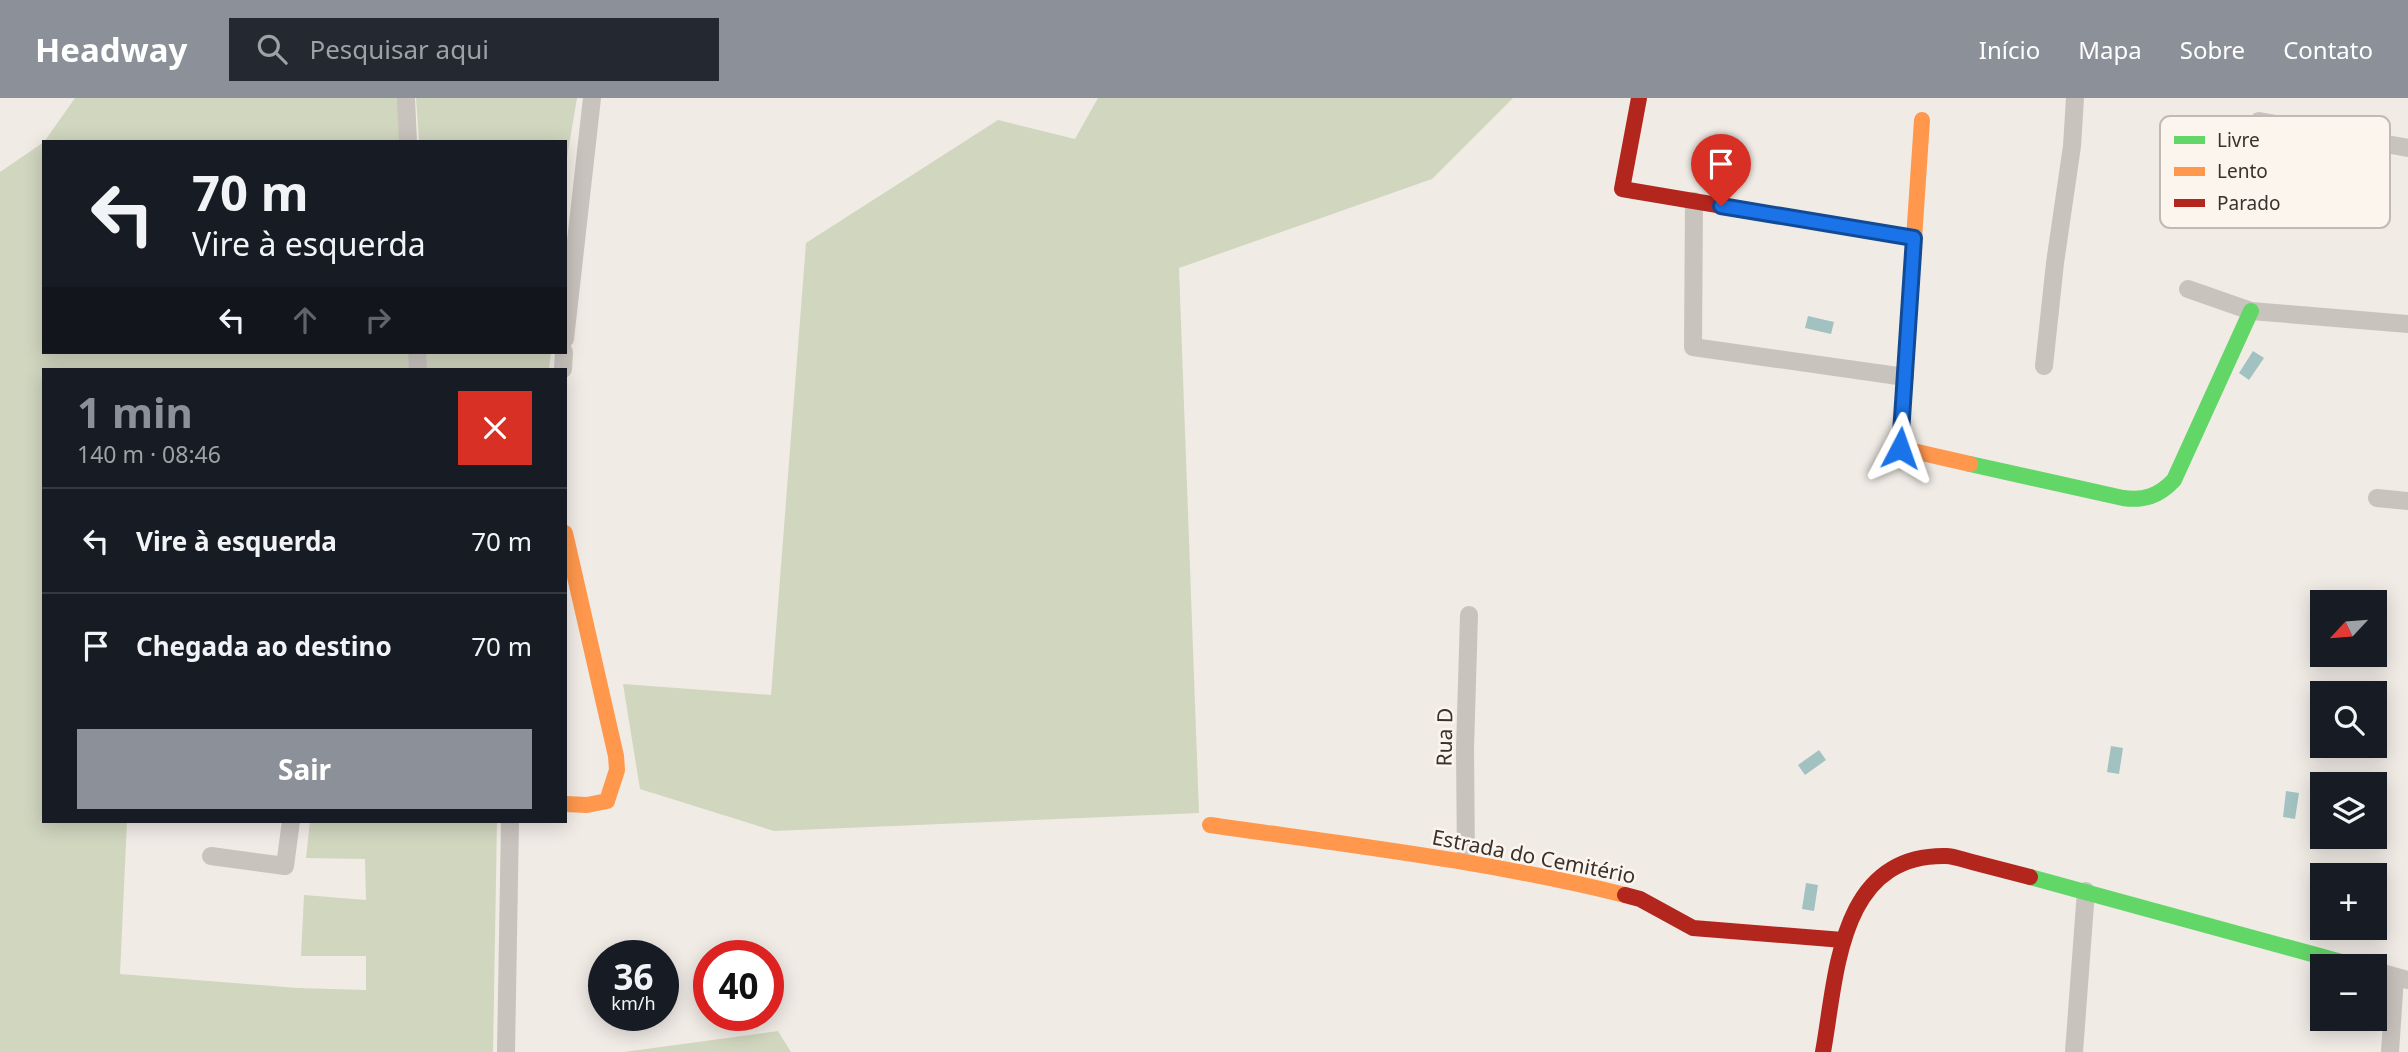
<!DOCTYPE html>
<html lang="pt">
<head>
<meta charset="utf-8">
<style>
	body { margin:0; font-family:"Noto Sans",sans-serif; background:#242831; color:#f1f3f6; height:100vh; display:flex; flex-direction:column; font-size:26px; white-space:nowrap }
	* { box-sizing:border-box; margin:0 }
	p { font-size:23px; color:#9ea1a6 }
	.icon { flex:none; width:38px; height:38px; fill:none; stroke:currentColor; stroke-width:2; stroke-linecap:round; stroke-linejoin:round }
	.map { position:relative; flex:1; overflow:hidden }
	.details { position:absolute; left:42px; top:270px; width:525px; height:455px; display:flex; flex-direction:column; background:#171b24; border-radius:0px; box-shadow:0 4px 18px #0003 }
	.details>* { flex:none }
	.top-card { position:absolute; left:42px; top:42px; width:525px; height:214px; border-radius:0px; box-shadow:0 4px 18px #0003; background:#171b24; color:#f1f3f6; overflow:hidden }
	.needle { width:46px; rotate:244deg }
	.buttons { position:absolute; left:2310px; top:492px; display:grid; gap:14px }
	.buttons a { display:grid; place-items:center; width:77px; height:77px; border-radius:0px; background:#171b24; box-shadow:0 4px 18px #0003; font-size:35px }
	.speed { position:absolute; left:588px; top:842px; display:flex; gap:14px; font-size:35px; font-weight:700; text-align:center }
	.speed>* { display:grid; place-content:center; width:91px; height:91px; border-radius:50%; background:#171b24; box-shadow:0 4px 18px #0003; line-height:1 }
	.speed small { font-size:18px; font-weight:400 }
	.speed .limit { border:10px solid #d22; background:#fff; color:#111 }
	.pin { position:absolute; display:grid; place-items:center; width:60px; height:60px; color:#fff; margin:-72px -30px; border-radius:50% 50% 50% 0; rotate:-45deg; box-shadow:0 0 7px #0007 }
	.pin .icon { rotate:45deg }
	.me { position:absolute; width:77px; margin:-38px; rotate:4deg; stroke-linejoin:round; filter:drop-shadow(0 0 5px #0008) }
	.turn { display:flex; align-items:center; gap:24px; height:147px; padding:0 35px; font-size:32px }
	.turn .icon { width:91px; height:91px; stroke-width:2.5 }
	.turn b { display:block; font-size:49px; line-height:60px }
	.lanes { display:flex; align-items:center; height:66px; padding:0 35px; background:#0003; justify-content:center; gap:35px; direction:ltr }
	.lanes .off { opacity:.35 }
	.round { display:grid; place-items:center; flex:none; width:74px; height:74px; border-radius:0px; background:#242831 }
	.overview { display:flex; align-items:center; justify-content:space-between; height:119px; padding:0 35px }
	h1 { font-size:42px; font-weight:700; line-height:52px; color:#8c9099 }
	.button { display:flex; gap:14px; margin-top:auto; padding:14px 35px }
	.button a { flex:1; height:80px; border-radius:0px; background:#8c9099; color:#fff; font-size:28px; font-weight:700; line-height:80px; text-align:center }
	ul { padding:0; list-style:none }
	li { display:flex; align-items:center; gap:21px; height:105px; padding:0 35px; border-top:2px solid #363941 }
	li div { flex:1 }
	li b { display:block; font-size:26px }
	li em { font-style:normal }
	header { display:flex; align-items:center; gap:42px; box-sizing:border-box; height:98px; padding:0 35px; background:#8c9099; color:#fff }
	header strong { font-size:33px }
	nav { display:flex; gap:38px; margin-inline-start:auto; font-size:24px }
	.search { width:490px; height:63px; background:#242831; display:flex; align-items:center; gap:18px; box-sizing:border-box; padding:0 24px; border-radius:0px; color:#9ea1a6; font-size:26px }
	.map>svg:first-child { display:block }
	.green { fill:#d1d6bf }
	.water { fill:#a1c2c1 }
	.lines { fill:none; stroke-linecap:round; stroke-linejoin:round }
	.street { stroke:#c9c3be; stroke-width:18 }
	.fast { stroke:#63d668; stroke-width:16 }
	.slow { stroke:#ff974d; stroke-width:16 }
	.jam { stroke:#b3261e; stroke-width:16 }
	.route-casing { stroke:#114b97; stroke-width:18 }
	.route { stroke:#1a73e8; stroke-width:12 }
	.labels { text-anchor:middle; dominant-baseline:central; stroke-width:5; stroke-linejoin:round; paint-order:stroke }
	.street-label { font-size:21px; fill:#3b302b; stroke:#fbf5ee }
	.key { fill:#fbf5ee; stroke:#c1bab4; stroke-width:2 }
	.key-label { font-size:19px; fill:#3b302b }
</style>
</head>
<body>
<header>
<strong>Headway</strong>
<div class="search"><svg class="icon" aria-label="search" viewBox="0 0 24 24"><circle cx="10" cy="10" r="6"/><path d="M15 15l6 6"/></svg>Pesquisar aqui</div>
<nav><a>Início</a><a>Mapa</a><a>Sobre</a><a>Contato</a></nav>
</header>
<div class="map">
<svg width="2408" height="954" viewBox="0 0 2408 954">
	<rect width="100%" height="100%" fill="#f0ebe5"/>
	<g class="green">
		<polygon points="75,0 399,0 401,44 44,44"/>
		<polygon points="416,0 577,0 565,71 565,44 419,43"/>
		<polygon points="1098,0 1513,0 1432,81 1179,170 1199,715 774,733 640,691 623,586 771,597 806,145 998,22 1075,41"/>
		<polygon points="44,44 44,254 410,254 410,271 44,271 44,723 127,723 120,876 297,890 366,892 366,858 301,858 304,797 366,802 365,761 306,760 310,723 497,723 493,954 0,954 0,74"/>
		<polygon points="425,254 551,254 549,271 426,271"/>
		<polygon points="778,933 791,954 624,954"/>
	</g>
	<g class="water">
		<polygon points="1808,218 1834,224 1831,236 1805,230"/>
		<polygon points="2253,253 2264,260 2249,282 2239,275"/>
		<polygon points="2111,648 2123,650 2119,676 2107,674"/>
		<polygon points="1819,652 1826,662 1805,677 1798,667"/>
		<polygon points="2286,693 2299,695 2295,721 2283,719"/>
		<polygon points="1806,785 1818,787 1814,813 1802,811"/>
	</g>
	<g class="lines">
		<g class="street">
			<polyline points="406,0 408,44"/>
			<polyline points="2259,23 2408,50"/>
			<polyline points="1694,103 1693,249 1905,279"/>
			<polyline points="2188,191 2251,213 2408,226"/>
			<polyline points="565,241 592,0"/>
			<polyline points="417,254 418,271"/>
			<polyline points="2044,268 2055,165 2072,48 2075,0"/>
			<polyline points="563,271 564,254"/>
			<polyline points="2377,400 2408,403"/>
			<polyline points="211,758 285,768 291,723"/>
			<polyline points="1466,763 1465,651 1469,517"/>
			<polyline points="2375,873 2408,882"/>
			<polyline points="506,954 510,723"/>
			<polyline points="2074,954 2086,793"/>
			<polyline points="2390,954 2395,879"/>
		</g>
		<g class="fast">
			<path d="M1970,366L2123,400C2144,403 2159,398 2174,382L2251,213"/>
			<polyline points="2030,779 2356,868"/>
		</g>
		<g class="slow">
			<polyline points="1922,22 1900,350 1970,366"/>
			<polyline points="565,435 616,658 617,672 607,703 587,707 565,706"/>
			<path d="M1210,727C1349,747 1488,763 1625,797"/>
		</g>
		<g class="jam">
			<polyline points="1639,0 1622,91 1914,140"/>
			<polyline points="1625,797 1640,801 1693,830 1843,842"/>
			<path d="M1823,954C1837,877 1838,756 1946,758C1954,758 1964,762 1972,764C1991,769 2010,774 2030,779"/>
		</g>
	</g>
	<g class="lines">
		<g class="route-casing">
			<polyline id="route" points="1721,108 1914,140 1900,350"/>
		</g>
		<use href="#route" class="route"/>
	</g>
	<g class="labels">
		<g class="street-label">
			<text transform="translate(1444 639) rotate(-89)">Rua D</text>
			<text transform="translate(1534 758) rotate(11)">Estrada do Cemitério</text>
		</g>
	</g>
	<rect x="2160" y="18" width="230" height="112" rx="10" class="key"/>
	<rect x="2174" y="38" width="31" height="8" fill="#63d668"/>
	<rect x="2174" y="69" width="31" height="9" fill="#ff974d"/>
	<rect x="2174" y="101" width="31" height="8" fill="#b3261e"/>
	<g class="key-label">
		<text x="2217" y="49">Livre</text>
		<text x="2217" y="80">Lento</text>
		<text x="2217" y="112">Parado</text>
	</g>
</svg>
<div class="buttons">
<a><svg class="needle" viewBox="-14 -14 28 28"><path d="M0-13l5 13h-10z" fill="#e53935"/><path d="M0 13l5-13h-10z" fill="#9ea1a6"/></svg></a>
<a><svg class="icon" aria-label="search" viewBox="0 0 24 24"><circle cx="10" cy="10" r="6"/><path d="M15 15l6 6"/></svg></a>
<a><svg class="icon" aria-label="layers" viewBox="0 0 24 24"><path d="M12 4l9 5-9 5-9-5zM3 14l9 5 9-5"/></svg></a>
<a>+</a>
<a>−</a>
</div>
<div class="speed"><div>36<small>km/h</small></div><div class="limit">40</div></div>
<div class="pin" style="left:1721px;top:108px;background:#d93025"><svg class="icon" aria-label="arrive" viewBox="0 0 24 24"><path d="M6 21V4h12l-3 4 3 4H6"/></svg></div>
<svg class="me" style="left:1900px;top:350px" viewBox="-20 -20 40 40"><path d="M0-17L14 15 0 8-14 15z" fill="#1a73e8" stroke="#fff" stroke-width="4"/></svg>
<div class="top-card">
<div class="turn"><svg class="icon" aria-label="left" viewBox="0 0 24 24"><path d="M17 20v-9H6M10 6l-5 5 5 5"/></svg><div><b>70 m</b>Vire à esquerda</div></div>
<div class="lanes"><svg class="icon" aria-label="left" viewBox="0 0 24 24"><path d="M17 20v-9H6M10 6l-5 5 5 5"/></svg><svg class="icon off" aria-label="ahead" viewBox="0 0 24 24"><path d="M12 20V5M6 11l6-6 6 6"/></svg><svg class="icon off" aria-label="right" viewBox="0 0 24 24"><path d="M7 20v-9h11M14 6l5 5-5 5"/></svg></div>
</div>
<section class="details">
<div class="overview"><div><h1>1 min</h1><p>140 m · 08:46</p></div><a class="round" style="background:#d93025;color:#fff"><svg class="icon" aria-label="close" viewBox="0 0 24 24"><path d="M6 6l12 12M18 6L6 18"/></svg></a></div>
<ul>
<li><svg class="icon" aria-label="left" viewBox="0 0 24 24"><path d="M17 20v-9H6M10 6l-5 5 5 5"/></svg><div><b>Vire à esquerda</b></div><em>70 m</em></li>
<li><svg class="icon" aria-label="arrive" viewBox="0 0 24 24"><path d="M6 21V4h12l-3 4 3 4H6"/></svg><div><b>Chegada ao destino</b></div><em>70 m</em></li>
</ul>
<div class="button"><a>Sair</a></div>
</section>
</div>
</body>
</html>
